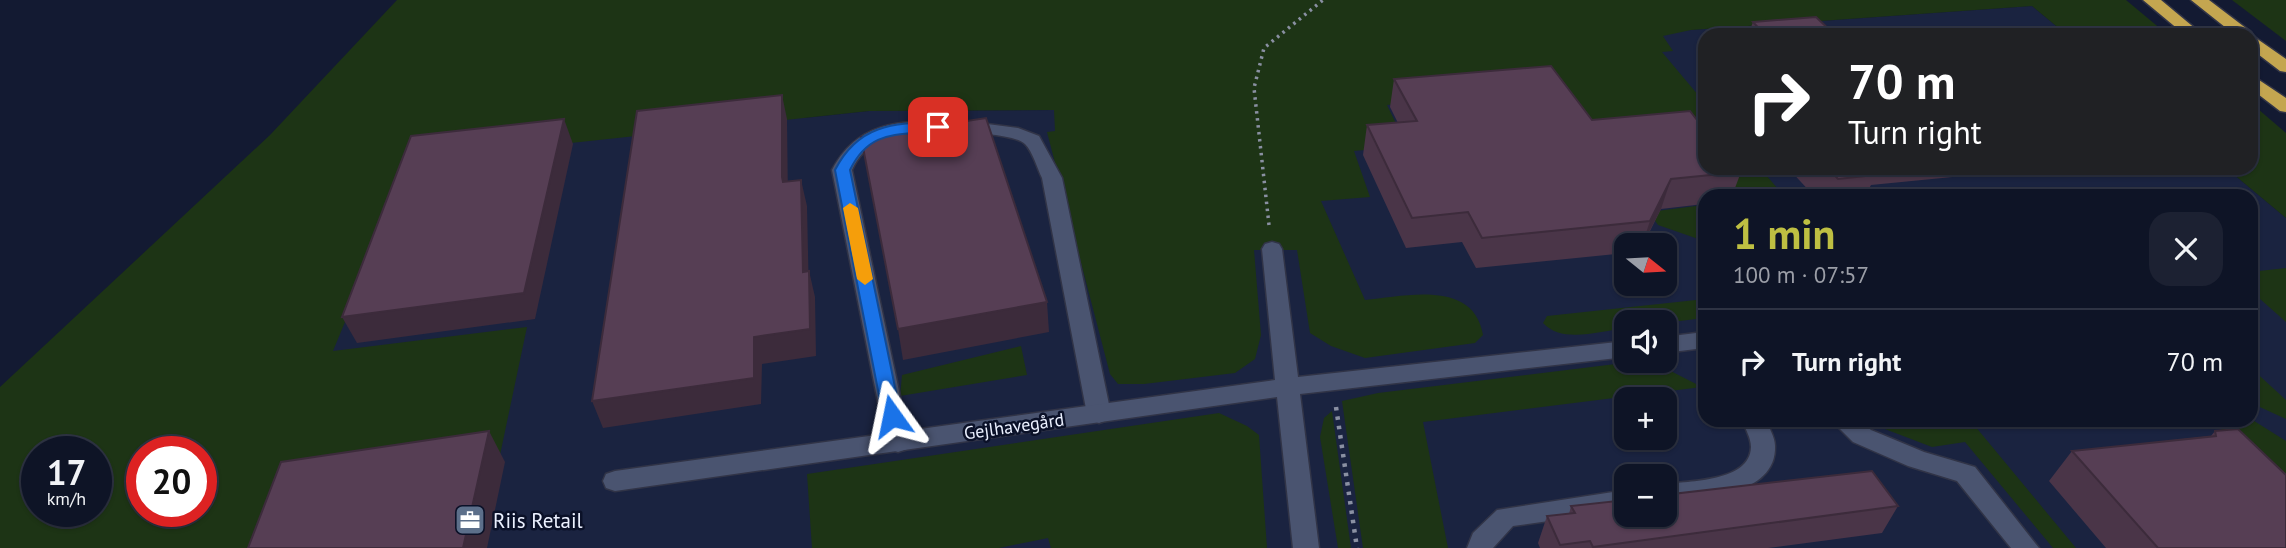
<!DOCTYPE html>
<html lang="en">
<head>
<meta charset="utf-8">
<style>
	body { margin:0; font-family:"PT Sans",sans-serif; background:#1c2132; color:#f1f3f6; height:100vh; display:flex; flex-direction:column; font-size:26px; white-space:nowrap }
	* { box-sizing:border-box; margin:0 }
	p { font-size:23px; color:#9b9ea7 }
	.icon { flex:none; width:38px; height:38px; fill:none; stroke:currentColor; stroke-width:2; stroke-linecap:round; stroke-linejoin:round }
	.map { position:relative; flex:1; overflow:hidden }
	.drawer { position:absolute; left:1698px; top:189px; width:560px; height:238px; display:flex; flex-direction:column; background:#0e1426; border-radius:21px; box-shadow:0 2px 5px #0004,0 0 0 2px #2e3343 }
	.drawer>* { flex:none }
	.hud { position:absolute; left:1698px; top:28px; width:560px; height:147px; border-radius:21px; box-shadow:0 2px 5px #0004,0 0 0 2px #2e3343; background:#202124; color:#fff; overflow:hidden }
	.needle { width:46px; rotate:108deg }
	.fabs { position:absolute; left:1614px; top:233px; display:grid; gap:14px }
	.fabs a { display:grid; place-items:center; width:63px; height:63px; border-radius:14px; background:#0e1426; box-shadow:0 2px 5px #0004,0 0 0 2px #2e3343; font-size:35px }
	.speed { position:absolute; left:21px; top:436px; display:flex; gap:14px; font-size:35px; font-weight:700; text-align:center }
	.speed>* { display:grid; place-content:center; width:91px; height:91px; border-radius:50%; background:#0e1426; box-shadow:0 2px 5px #0004,0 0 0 2px #2e3343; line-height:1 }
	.speed small { font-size:18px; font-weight:400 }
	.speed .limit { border:10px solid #d22; background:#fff; color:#111 }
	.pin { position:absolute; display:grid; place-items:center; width:60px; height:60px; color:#fff; margin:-30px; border-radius:14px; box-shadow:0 4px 10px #0006 }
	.me { position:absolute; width:77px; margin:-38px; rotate:348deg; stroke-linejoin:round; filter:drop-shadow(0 0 5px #0008) }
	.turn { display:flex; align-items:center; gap:24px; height:147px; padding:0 35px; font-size:32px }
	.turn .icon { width:91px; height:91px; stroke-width:2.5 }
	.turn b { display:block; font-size:49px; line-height:60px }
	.round { display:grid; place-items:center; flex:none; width:74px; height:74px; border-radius:21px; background:#1c2132 }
	.headline { display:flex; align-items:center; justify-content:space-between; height:119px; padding:0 35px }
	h1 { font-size:42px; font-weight:800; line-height:52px; color:#bebf42 }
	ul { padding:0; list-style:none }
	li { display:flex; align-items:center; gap:21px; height:105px; padding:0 35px; border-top:2px solid #2e3343 }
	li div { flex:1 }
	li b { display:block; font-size:26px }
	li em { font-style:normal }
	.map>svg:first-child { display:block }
	.built { fill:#1a2340; fill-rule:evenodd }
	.green { fill:#1d3415; fill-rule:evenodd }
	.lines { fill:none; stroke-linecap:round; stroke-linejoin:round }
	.lane-casing { stroke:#313447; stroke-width:3 }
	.street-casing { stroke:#313447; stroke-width:3 }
	.highway-casing { stroke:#313447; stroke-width:3 }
	.path-far1 { stroke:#8a90a2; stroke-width:3.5; stroke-dasharray:2.5 4.5; stroke-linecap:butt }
	.path { stroke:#8a90a2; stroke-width:4.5; stroke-dasharray:3.5 6; stroke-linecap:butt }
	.lane { fill:#4a5470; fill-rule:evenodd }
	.street { fill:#4a5470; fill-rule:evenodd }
	.highway { fill:#c4a650; fill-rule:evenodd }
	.wall { fill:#4a3548 }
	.shaded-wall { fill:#3c2b3b }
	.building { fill:#563e54; stroke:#3c2b3b; stroke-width:2 }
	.route { fill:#1a73e8; stroke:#114b97; stroke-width:2 }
	.slow { fill:#f59e0b }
	.labels { text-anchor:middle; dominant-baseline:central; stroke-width:5; stroke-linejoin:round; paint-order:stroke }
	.street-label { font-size:18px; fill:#ecf1ff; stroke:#0b1128 }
	.near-poi-label { font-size:21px; fill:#ecf1ff; stroke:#0b1128; text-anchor:start }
</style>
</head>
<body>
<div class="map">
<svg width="2286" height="548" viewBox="0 0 2286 548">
	<rect width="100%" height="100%" fill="#131a32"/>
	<path class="built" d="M2032,6L2067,35H1704V168H2226L2286,218V548H5L37,511H96V452L442,97L804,118L869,111L1053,110L1049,59L1691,30ZM1704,196H2250V420H1704ZM1626,245H1664V284H1626ZM1626,322H1664V360H1626ZM1626,399H1664V438H1626ZM142,452H201V511H142ZM1626,476H1664V514H1626Z"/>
	<g class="green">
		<path d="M397,0H2126L2168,35H2067L2032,6L1691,30L1663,36L1673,51L1662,52L1704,102V167L1584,147L1545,91L1387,105L1407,146L1354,151L1370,197L1321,201L1365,300C1405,296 1474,279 1483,335L1475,343L1365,358L1331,346L1310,333L1297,250H1254L1261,335L1255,359L1235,373L1144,384H1118L1110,374L1047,132L1055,131L1054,110L869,111L412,160L333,351L527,327L500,455L271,548H0V387L270,135ZM37,452H96V511H37ZM142,452H201V511H142Z"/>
		<polygon points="2232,0 2286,0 2286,41"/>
		<polygon points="2251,103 2286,133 2286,218 2226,168 2250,168"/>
		<polygon points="1706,168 1760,168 1784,196 1728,196"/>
		<polygon points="1704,205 1704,241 1658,225 1649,212"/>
		<polygon points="2286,268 2286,322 2251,291 2250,272"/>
		<path d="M1696,300L1704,303V318L1664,323L1626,322V328C1600,331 1562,344 1543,323L1547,316Z"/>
		<polygon points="1021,346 1027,375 900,396 902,375"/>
		<polygon points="1632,362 1655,363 1702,387 1423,422 1448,548 1363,548 1342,401 1378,393"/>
		<polygon points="2250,367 2286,400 2286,419 2251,403"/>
		<polygon points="1332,411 1351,548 1338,548 1320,437 1324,418"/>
		<polygon points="1219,413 1247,426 1259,435 1267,548 1051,548 1048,538 999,548 812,548 807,474"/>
		<polygon points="2251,419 2286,441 2286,488 2211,420"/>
		<polygon points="1870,420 1970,420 2076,548 2053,548 1965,442 1932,447 1877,426"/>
	</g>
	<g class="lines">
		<g class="lane-casing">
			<g id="lane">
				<path d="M964,121L1018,128L1039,136L1062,178L1111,414L1107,420L1099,423L1091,420L1087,414L1042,178C1037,168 1033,152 1025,144C1010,129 899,129 881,139C867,147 858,156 852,170L910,443L907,449L898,452L889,449L886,443L832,170C861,115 910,122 964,121Z"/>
				<path d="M1742,420H1766C1769,428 1775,437 1775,446C1777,496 1699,500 1664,504V484C1689,481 1750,482 1751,447C1751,438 1745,428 1742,420Z"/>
				<polygon points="1831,420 1859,420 1871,430 1924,452 1975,467 2039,548 2011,548 1957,481 1908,466 1853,442"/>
				<polygon points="1626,490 1626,510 1513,526 1493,548 1467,548 1473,533 1497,510"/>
			</g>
		</g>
		<g class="street-casing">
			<g id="street">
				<polygon points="1272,242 1279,244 1282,249 1298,377 1626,341 1626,357 1300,394 1319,548 1293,548 1277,397 615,491 606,488 603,481 606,474 615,471 1275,380 1262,249 1265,244"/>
				<polygon points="1704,332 1704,348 1664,353 1664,337"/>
			</g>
		</g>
		<g class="highway-casing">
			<g id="highway">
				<polygon points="2143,0 2161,0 2203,35 2185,35"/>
				<polygon points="2191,0 2209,0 2251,32 2253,36 2286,59 2286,72 2280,71 2250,48 2250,35 2235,35"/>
				<polygon points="2250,74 2286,98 2286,112 2280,111 2250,88"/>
			</g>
		</g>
		<polyline class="path-far1" points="1269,225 1254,88 1264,48 1323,0"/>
		<polyline class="path" points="1336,407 1357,548"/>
		<use href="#lane" class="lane"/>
		<use href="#street" class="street"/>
		<use href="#highway" class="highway"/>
	</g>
	<g class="wall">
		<polygon points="1753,22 1835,35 1748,35"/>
		<polygon points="1394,79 1592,120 1741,172 1732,196 1704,196 1704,204 1661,209 1643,245 1626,245 1626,253 1476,268 1462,242 1406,248 1363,155 1367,125 1398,123 1390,107"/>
		<polygon points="1788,168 2043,168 1871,185 1865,196 1814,196"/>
		<polygon points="2215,431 2286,548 2106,548 2049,481 2072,451 2211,436"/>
		<polygon points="1571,506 1898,506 1882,533 1768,548 1540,548 1538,543 1547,516 1569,514"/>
	</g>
	<g class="shaded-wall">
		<polygon points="782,95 787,119 788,202 782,177"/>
		<polygon points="564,119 573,144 535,319 357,343 342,317"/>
		<polygon points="1671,179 1661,209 1642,245 1650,221"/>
		<polygon points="801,180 807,206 809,298 803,272"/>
		<polygon points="809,271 815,297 816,356 762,364 761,404 603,428 592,401 754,337"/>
		<polygon points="1047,302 1049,332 903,360 898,329"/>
		<polygon points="489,431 505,462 487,548 463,548"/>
	</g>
	<g class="building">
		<polygon points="1816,17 1835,35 1765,35 1753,22"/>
		<polygon points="1551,66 1592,120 1690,111 1704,129 1704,168 1738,168 1741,172 1671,179 1650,221 1482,238 1468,212 1412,218 1367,125 1417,121 1394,79"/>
		<polygon points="782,95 782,177 783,182 801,180 803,272 809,271 810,329 754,337 754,378 592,401 637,111"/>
		<polygon points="986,118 1047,302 898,329 861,137"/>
		<polygon points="564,119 524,293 342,317 411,136"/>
		<polygon points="1828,168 1868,168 1875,175 1838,179"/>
		<polygon points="2238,429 2286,475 2286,548 2158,548 2072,451 2216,436 2215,431"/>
		<polygon points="489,431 463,548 248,548 281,462"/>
		<polygon points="1872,471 1898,506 1593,547 1590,541 1560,545 1547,516 1575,513 1571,506 1626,500 1626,514 1664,514 1664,495"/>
	</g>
	<path class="route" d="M938,122L943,124V129C904,138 872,125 850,170L901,416L899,421H886L883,416L835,170C858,125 892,123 938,122Z"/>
	<polygon class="slow" points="850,203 858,208 873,279 865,285 857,279 843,208"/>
	<defs>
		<g id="office-square" transform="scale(1.575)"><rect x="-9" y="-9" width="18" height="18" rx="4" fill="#5c6f8a" stroke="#0b1128"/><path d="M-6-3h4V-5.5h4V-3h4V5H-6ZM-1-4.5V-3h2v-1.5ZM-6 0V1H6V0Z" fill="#fff"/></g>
	</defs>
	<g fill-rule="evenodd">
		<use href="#office-square" x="470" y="520"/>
	</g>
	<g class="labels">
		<g class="street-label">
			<text transform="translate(1014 426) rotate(-8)">Gejlhavegård</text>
		</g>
		<g class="near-poi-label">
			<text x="493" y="520">Riis Retail</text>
		</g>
	</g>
</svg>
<div class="fabs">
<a><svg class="needle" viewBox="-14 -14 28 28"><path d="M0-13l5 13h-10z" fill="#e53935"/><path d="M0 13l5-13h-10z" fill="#9b9ea7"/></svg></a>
<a><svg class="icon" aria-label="sound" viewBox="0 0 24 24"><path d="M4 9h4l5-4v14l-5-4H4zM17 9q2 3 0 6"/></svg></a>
<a>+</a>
<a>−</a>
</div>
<div class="speed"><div>17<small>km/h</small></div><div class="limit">20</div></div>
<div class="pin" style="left:938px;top:127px;background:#d93025"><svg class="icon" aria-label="arrive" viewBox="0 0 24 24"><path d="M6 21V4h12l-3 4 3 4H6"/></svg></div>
<svg class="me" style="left:892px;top:416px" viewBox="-20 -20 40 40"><path d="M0-17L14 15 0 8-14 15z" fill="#1a73e8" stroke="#fff" stroke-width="4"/></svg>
<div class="hud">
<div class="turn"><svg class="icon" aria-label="right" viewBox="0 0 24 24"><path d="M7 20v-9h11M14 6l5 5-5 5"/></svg><div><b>70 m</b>Turn right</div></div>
</div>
<section class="drawer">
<div class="headline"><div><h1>1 min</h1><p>100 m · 07:57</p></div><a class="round"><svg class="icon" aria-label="close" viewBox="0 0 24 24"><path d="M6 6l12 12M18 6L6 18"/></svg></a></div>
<ul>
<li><svg class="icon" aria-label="right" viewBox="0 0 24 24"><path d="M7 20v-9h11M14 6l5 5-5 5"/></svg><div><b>Turn right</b></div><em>70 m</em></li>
</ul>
</section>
</div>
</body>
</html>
